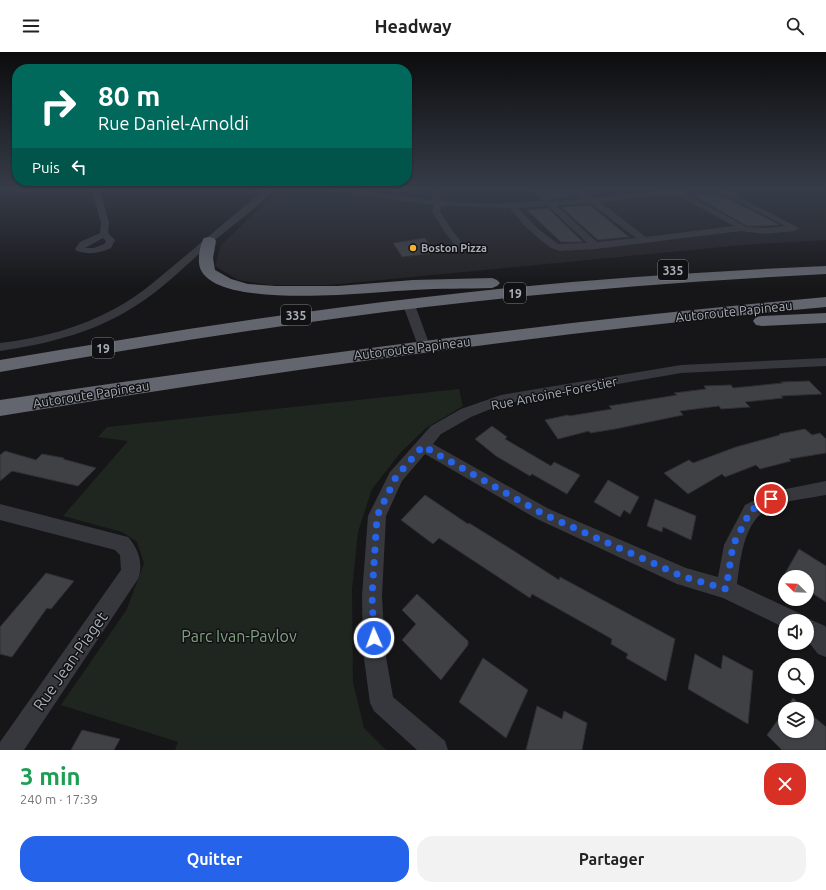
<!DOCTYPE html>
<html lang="fr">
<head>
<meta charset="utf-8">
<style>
	body { margin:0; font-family:Ubuntu,sans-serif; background:#f2f2f2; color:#222; height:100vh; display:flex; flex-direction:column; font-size:15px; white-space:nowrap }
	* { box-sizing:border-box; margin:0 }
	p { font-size:13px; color:#767676 }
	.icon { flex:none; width:22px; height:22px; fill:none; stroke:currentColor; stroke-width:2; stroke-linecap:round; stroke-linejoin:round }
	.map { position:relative; height:698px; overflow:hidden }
	.panel { display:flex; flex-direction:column; background:#fff; flex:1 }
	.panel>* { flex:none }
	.hud { position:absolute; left:12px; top:12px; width:400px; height:122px; border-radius:16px; box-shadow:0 1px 3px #0004; background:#00695c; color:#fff; overflow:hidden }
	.needle { width:26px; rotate:293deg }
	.controls { position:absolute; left:778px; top:518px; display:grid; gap:8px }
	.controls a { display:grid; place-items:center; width:36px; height:36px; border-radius:50%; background:#fff; box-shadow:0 1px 3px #0004; font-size:20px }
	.pin { position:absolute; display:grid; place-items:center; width:34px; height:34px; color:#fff; margin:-17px; border:2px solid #fff; border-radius:50%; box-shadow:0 1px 4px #0007 }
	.me { position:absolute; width:44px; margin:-22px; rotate:358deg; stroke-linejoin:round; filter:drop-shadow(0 0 3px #0008) }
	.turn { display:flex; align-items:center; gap:14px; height:84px; padding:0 20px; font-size:18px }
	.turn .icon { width:52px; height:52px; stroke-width:2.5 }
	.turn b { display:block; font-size:28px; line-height:34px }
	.then { display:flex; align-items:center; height:38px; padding:0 20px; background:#0003; gap:8px; font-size:15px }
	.round { display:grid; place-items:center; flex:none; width:42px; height:42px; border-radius:16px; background:#f2f2f2 }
	.overview { display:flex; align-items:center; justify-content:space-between; height:68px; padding:0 20px }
	h1 { font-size:24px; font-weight:700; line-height:30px; color:#1e9e55 }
	.cta { display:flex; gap:8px; margin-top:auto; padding:8px 20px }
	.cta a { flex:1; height:46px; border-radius:16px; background:#2563eb; color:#fff; font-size:16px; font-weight:700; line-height:46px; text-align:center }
	.cta a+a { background:#f2f2f2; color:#222 }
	header { display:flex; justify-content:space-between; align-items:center; height:52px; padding:0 20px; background:#fff; font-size:18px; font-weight:700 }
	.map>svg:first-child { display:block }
	.built { fill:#222225 }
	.green { fill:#1e261f }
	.building { fill:#404145; stroke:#303034 }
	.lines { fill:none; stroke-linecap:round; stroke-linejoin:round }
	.minor { fill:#37383d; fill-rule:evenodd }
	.highway { fill:#63666e; fill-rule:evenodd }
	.route { stroke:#2563eb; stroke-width:7; stroke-dasharray:0 12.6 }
	.poi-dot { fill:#f2b134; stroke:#111113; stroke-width:1.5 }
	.labels { text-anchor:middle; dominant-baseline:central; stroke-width:3; stroke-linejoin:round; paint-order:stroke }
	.far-poi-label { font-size:11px; font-weight:bold; fill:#a8adb8; stroke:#111113; text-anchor:start }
	.shield { fill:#111113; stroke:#7b7e86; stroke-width:1 }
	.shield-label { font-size:12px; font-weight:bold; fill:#a8adb8 }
	.street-label { font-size:13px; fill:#a8adb8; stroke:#111113 }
	.near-park-label { font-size:16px; fill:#7fa381; stroke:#111113 }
	.near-street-label { font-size:16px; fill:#a8adb8; stroke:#111113 }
</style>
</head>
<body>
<header><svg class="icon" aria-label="menu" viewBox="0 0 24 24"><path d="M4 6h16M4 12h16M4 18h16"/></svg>Headway<svg class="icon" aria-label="search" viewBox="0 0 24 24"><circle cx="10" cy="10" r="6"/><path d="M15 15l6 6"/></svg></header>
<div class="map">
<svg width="826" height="698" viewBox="0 0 826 698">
	<rect width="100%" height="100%" fill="#161618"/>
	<polygon class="built" points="292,138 826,138 826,188 743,193 331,233 269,233 238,228 215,214 221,193 269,147"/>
	<polygon class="green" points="459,337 463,354 426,376 401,400 372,437 358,480 352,537 353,630 364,676 386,698 175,698 178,690 61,653 127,557 144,511 137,490 122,480 63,464 128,389 98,385 107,375"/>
	<g class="building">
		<polygon points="531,138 562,138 572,146 542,148"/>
		<polygon points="718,141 780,173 764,174 747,174 692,143"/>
		<polygon points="590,153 629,185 598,188 561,155"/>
		<polygon points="548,156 583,190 561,190 527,158"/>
		<polygon points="425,186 434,201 402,205 393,191"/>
		<polygon points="809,329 822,342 781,344 783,346 745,350 750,355 721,357 719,354 680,359 683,363 615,377 590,381 589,379 558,387 545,368 568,363 569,364 612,357 609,354 677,343 674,341 706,337 704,334 731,333 733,336 783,331 781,330"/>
		<polygon points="492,374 507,385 505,387 551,414 554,410 580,423 567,442 532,422 530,424 496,404 475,387"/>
		<polygon points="805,377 812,383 820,381 826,387 826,401 789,407 791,409 760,417 756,413 725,425 722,422 688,442 664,421 689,408 693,411 736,395 780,383 779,382"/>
		<polygon points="5,399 36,408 42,402 64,406 63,407 96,416 78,434 12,419 0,429 0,403"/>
		<polygon points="608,428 639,445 630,462 624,458 620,465 594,450"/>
		<polygon points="425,443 468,472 469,471 514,499 559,528 560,525 675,587 666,629 626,606 628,602 611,592 612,587 532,542 530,546 439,486 433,492 401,468"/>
		<polygon points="655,447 696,464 691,488 663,475 662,480 647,474"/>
		<polygon points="799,497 826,514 826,550 807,538 807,525 783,525"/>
		<polygon points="46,521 74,529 51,557 47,556 12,605 0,602 0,575"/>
		<polygon points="417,542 468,589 468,593 441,628 402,588 416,572 402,558"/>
		<polygon points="695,602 721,617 723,603 753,619 748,672 688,637"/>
		<polygon points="483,606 528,638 506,686 459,650"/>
		<polygon points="793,646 805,657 786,657"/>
		<polygon points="537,654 562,667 564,659 587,671 582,698 526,698"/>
		<polygon points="785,658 785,679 807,679 807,659 826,675 826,698 782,698 767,683"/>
		<polygon points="82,678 120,687 114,698 71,698"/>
	</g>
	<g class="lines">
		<g class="minor">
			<path d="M92,138H100L109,171L108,181L115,188L111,196C100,201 89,203 77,199L75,197L80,190L100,181L101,171ZM103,186L106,189L104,192L94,196H85Z"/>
			<path d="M264,138H273C257,156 229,176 210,192C187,212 166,234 140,251C99,279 49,292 0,299V291C41,286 80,276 116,256C142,242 162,223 184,205C211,182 238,160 264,138Z"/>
			<path d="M331,138H352L433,148L431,143L433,138H441L439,143L441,149L486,152L583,147L569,138H579L593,146L669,138H694L684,141L747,175L764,176L785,174L716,138H726L799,176L795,179L764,182L741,179L596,197L560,199L551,196L538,186L524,173L510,156L442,154L440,159L452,178L467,197L462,200L459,199L444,179L432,159L434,153L335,140ZM675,142L734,174L646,185L600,150ZM590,151L594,154L636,186L597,190L557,154ZM548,154L587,191L558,192L537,176L518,156Z"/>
			<polygon points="409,250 415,253 430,294 428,297 420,297 418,294 403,253"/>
			<path d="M826,306V314L681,321L503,352L471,365L441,382L433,392L549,457L686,516L718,525L724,493L745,453L771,440L826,429V443C810,446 790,448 775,453C744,465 741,503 737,532L801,562L804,568L807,566L825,574L826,576V605L818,602L807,588V569H785V576L723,546L677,532L537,467L425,402L402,429L386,464L382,544L385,599L393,645L445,689L448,698H417L374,659L370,651L363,599L362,544L368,464L390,420L431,374L461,357L501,343L681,313Z"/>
			<path d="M0,452L128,485C138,496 144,512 138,527L24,698H0V690L121,518L120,503L115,498L0,468Z"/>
		</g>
		<g class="highway">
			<path d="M209,185L214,186L216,189L213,206L215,218L231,227L248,232L276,234H338L413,228L492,226L497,228L500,231L497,234L492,236C466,237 439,236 413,238C380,239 193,263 199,206C199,200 201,191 204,186Z"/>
			<path d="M826,214V222C692,229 559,239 426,255C283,272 141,295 0,320V308C142,284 283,261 426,245C559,229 692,220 826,214Z"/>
			<path d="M826,245V255C549,281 274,319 0,364V348C275,307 549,270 826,245Z"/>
			<polygon points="826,261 826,271 762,274 756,273 753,269 756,265 762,264"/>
		</g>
	</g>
	<linearGradient id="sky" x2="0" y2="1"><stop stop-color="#0c0c0d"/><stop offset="0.58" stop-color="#363c48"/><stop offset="1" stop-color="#363c48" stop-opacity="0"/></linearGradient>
	<rect width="826" height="236" fill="url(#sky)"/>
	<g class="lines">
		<polyline class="route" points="374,586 372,544 377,464 396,425 423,394 543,462 684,525 726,537 733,493 751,458 771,447"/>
	</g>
	<circle class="poi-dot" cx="413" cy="196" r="4"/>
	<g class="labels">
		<g class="far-poi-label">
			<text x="421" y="196">Boston Pizza</text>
		</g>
		<g class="shield">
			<rect x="658" y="208" width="30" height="20" rx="3"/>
			<rect x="504" y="231" width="22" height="20" rx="3"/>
			<rect x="281" y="253" width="30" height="20" rx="3"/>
			<rect x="92" y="286" width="22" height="20" rx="3"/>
		</g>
		<g class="shield-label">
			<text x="673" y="218">335</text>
			<text x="515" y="241">19</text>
			<text x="296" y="263">335</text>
			<text x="103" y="296">19</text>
		</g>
		<g class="street-label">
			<text transform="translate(734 259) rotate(-6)">Autoroute Papineau</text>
			<text transform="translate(412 296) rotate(-7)">Autoroute Papineau</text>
			<text transform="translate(554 341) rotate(-11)">Rue Antoine-Forestier</text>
			<text transform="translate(91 342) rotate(-9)">Autoroute Papineau</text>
		</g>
		<g class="near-park-label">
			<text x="239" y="584">Parc Ivan-Pavlov</text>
		</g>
		<g class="near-street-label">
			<text transform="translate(70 609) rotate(-55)">Rue Jean-Piaget</text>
		</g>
	</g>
</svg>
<div class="controls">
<a><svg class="needle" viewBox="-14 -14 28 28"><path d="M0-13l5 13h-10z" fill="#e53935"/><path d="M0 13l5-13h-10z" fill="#767676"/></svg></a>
<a><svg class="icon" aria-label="sound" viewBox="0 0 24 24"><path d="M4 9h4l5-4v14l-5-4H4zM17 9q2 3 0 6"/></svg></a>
<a><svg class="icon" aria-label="search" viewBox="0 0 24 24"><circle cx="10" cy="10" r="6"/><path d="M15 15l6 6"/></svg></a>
<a><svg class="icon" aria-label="layers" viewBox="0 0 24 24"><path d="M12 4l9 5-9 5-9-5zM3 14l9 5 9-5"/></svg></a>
</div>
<div class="pin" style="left:771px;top:447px;background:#d93025"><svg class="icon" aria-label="arrive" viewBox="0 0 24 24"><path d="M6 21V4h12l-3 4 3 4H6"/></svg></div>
<svg class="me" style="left:374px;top:586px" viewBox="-20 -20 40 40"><circle r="17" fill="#2563eb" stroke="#fff" stroke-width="3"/><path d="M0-11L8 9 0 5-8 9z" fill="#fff"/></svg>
<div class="hud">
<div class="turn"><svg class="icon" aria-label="right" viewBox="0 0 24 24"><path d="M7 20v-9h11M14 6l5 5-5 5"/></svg><div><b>80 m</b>Rue Daniel-Arnoldi</div></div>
<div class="then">Puis<svg class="icon" aria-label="left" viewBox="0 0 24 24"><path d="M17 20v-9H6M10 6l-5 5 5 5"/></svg></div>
</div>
</div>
<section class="panel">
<div class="overview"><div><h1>3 min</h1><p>240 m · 17:39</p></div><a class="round" style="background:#d93025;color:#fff"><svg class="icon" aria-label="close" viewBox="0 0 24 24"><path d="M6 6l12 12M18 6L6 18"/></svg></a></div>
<div class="cta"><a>Quitter</a><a>Partager</a></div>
</section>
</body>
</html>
